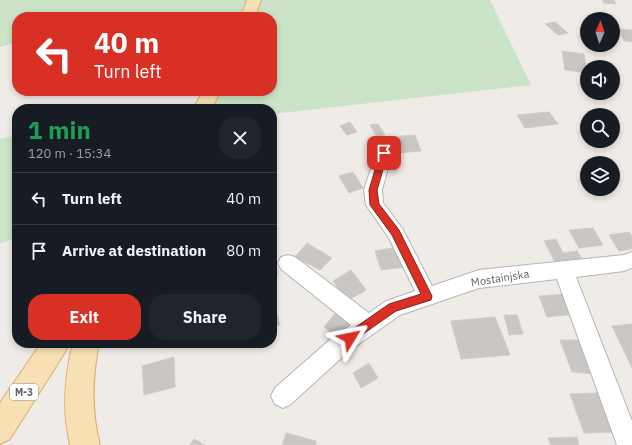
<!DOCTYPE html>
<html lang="en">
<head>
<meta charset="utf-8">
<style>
	body { margin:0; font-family:"IBM Plex Sans",sans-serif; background:#20242c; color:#f1f3f6; height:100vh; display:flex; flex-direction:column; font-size:15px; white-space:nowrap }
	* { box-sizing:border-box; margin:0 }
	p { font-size:13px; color:#9ea1a6 }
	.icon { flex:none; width:22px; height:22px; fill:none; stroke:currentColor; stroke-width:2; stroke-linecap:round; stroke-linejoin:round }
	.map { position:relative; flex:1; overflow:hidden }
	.sheet { position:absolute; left:12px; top:104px; width:265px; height:244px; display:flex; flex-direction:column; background:#171b24; border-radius:16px; box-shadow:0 2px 6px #0003 }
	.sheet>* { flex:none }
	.top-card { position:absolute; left:12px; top:12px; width:265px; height:84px; border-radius:16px; box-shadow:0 2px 6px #0003; background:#d93025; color:#fff; overflow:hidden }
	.needle { width:26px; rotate:3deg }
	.buttons { position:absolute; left:580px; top:12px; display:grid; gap:8px }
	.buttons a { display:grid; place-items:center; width:40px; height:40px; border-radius:50%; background:#171b24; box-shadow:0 2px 6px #0003; font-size:20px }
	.pin { position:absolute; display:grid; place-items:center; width:34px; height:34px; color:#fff; margin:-17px; border-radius:8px; box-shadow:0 2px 6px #0006 }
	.me { position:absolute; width:44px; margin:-22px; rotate:55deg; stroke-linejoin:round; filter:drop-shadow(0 0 3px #0008) }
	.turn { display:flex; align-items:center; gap:14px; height:84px; padding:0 16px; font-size:18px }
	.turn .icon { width:52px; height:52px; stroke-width:2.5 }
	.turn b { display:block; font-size:28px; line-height:34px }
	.round { display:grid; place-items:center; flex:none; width:42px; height:42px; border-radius:16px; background:#20242c }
	.head { display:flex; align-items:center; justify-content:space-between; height:68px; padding:0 16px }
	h1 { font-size:24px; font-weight:700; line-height:30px; color:#1e9e55 }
	.primary-button { display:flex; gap:8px; margin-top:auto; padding:8px 16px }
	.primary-button a { flex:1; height:46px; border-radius:16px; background:#d93025; color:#fff; font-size:16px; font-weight:700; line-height:46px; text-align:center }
	.primary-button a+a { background:#20242c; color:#f1f3f6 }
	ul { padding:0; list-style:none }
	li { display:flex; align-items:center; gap:12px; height:52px; padding:0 16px; border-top:1px solid #363941 }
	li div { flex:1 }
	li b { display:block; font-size:15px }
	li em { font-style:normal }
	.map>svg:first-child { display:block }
	.green { fill:#cbe3c6 }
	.building { fill:#cac6c3; stroke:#d3ccc6 }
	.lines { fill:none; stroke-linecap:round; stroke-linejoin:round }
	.minor-casing { stroke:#b2b5b7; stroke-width:2 }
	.major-casing { stroke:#e2ac6c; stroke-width:2 }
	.minor { fill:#fff; fill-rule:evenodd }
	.major { fill:#f6e0b4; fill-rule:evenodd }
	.route { fill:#d93025; stroke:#8d1f18 }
	.labels { text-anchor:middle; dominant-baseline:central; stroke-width:3.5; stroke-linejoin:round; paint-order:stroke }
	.shield { fill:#fff; stroke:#8e9293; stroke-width:1 }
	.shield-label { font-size:10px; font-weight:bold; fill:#5e6365 }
	.street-label { font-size:11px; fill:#5e6365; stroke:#fff }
</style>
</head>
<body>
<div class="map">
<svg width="632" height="445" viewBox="0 0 632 445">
	<rect width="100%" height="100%" fill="#efebe7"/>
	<g class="green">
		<polygon points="0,0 490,0 531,85 272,114 272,109 202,109 211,91 272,91 272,17 17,17 17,42 0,47"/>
		<polygon points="17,135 17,237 0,244 0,139"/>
	</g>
	<g class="building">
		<polygon points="602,0 614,0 616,4 604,3"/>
		<polygon points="555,22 568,33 558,35 545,24"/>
		<polygon points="619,29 632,30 632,42 624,41"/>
		<polygon points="562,51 584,54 587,73 565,70"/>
		<polygon points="549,112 558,124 525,128 517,115"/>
		<polygon points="350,122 357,132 347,135 340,126"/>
		<polygon points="378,124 385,135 377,137 370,125"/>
		<polygon points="415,135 421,151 396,153 391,137"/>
		<polygon points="353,172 363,188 349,193 339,176"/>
		<polygon points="593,228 603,245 579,248 569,230"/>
		<polygon points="629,232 632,236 632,249 619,251 609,235"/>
		<polygon points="556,239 563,253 577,251 583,260 556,264 544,241"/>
		<polygon points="307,243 332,258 320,270 295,257"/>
		<polygon points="398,247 405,267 381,270 375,251"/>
		<polygon points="272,250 278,274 272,275"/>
		<polygon points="351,270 366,290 347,301 333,281"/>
		<polygon points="566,294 576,314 547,317 539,296"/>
		<polygon points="274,305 280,325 272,327 272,306"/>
		<polygon points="338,310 354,322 339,339 324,327"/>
		<polygon points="504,315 517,315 523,334 509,335"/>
		<polygon points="495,317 510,355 461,359 451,321"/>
		<polygon points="632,324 632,368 612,326"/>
		<polygon points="560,340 582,340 595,374 572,372"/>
		<polygon points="174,357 175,387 144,395 142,366"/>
		<polygon points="369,363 378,378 361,388 353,373"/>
		<polygon points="598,393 613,432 584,433 570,394"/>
		<polygon points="286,433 316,441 316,445 282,445"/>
		<polygon points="577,437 579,445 551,445 548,438"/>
		<polygon points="194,439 205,445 190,445"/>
	</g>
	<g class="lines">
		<g class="minor-casing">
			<polygon id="minor" points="384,147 390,149 392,153 382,190 383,203 402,228 432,286 479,270 624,255 632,252 632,268 624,271 576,277 632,421 632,445 617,445 557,279 479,288 400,315 349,351 291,404 283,408 275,404 271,396 275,388 333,337 351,325 281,269 278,263 281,257 288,255 295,257 369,313 386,301 415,291 389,238 366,205 364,190 376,153 378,149"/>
		</g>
		<g class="major-casing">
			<g id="major">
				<polygon points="247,0 261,0 255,17 241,17"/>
				<polygon points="203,91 221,91 211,109 193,109"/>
				<polygon points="41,343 69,343 65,352 10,439 0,444 0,403"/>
				<path d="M73,343H99C92,378 91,410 100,445H70C62,410 64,378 73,343Z"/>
			</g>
		</g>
		<use href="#minor" class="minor"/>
		<use href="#major" class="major"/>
	</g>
	<polygon class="route" points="384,150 388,153 377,190 379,204 399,230 432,296 431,300 396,311 350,343 346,341 345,338 346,334 389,304 421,294 392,235 370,205 369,190 380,153"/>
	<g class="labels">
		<rect class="shield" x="10" y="384" width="28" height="16" rx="3"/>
		<g class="shield-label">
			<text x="24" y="392">M-3</text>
		</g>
		<g class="street-label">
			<text transform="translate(500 278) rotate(-9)">Mostainjska</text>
		</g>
	</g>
</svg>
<div class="buttons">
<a><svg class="needle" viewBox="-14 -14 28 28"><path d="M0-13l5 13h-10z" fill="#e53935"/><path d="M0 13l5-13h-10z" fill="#9ea1a6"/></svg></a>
<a><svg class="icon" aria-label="sound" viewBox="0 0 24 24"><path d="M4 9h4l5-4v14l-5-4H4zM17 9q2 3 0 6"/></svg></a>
<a><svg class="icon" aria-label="search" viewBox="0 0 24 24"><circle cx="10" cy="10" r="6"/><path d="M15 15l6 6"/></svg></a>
<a><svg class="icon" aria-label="layers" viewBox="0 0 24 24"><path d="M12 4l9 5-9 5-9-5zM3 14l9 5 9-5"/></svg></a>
</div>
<div class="pin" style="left:384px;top:153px;background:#d93025"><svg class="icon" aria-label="arrive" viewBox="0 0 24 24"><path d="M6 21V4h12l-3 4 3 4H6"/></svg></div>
<svg class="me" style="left:350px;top:338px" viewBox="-20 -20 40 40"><path d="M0-17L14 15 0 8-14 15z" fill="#d93025" stroke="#fff" stroke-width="4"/></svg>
<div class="top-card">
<div class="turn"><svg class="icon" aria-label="left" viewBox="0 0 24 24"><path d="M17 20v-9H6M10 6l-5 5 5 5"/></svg><div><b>40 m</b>Turn left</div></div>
</div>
<section class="sheet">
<div class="head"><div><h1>1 min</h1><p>120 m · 15:34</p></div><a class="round"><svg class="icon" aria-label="close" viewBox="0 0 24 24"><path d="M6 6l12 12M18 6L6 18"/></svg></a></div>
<ul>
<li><svg class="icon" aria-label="left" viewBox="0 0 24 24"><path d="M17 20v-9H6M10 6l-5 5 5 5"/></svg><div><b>Turn left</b></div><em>40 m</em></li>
<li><svg class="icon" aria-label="arrive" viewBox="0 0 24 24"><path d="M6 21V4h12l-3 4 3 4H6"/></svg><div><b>Arrive at destination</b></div><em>80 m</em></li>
</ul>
<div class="primary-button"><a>Exit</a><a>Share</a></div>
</section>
</div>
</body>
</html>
